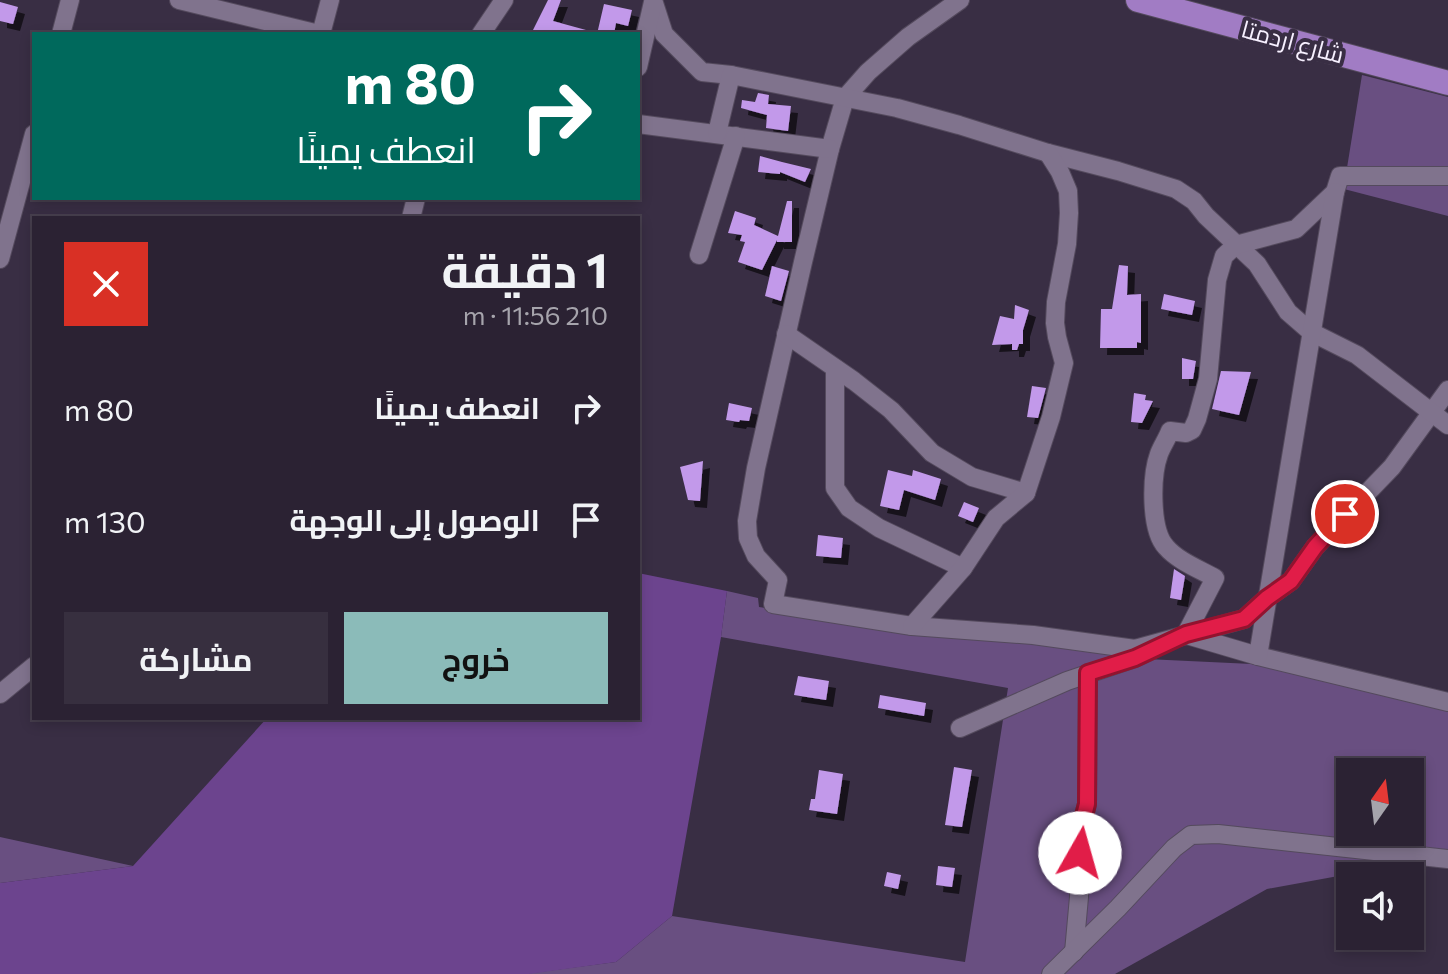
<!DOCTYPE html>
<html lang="ar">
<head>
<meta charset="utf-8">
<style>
	body { margin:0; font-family:Commissioner,Cairo,sans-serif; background:#372f3f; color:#f1f3f6; direction:rtl; height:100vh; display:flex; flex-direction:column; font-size:30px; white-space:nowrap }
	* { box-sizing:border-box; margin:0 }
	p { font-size:26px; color:#a6a4ac }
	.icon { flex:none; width:44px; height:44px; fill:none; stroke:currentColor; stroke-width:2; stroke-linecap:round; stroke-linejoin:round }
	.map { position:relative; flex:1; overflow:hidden; direction:ltr }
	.details { position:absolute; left:32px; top:216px; width:608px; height:504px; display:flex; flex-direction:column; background:#2b2233; border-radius:0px; box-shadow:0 4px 12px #0003,0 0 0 2px #473f4e; direction:rtl }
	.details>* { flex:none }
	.guide { position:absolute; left:32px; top:32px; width:608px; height:168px; border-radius:0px; box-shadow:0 4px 12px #0003,0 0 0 2px #473f4e; direction:rtl; background:#00695c; color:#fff; overflow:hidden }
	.needle { width:52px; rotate:14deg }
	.controls { position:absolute; left:1336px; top:758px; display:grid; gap:16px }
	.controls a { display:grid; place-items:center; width:88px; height:88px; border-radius:0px; background:#2b2233; box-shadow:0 4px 12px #0003,0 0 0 2px #473f4e; font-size:40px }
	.pin { position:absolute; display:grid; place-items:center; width:68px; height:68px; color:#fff; margin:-34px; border:4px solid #fff; border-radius:50%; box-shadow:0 2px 8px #0007 }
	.me { position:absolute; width:88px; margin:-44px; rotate:7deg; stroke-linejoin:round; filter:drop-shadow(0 0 6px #0008) }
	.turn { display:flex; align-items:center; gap:28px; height:168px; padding:0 32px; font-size:36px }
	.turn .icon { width:104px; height:104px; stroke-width:2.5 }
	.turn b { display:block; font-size:56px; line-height:68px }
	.round { display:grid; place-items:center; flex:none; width:84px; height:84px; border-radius:0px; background:#372f3f }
	.headline { display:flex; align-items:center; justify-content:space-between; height:136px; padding:0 32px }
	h1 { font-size:48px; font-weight:700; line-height:60px }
	.button { display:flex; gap:16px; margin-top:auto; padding:16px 32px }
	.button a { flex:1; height:92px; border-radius:0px; background:#8bbbb9; color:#111; font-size:32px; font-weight:700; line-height:92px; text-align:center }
	.button a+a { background:#372f3f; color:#f1f3f6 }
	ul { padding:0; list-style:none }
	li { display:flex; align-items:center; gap:24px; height:112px; padding:0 32px }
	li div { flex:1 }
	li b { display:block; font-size:30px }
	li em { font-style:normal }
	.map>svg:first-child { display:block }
	.green { fill:#694f81; fill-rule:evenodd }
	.forest { fill:#6c448e }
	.building { fill:#c299ea; filter:url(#shadow) }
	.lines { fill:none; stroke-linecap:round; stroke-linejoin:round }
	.minor-casing { stroke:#544a5d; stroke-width:20 }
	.major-casing { stroke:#544a5d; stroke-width:26 }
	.minor { stroke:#80738d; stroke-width:18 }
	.major { stroke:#a17cc4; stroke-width:24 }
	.route-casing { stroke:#92132f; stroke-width:20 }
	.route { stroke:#e11d48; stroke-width:14 }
	.labels { text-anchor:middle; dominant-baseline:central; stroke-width:8; stroke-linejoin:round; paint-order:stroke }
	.street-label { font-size:24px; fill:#f7f0ff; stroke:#392e44 }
</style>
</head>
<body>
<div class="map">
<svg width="1448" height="974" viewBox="0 0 1448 974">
	<defs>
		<filter id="shadow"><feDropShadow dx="7" dy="7" stdDeviation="0" flood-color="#0009"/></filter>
	</defs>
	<rect width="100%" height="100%" fill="#392e44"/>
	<g class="green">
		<polygon points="1362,75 1448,97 1448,173 1346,174"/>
		<polygon points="1448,180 1448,216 1344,189 1345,181"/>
		<path d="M727,591L758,598L759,607L913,629L1037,640L1146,659L1252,664L1448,709V856L1267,889L1115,974H524L616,962L672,916L965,962L1008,688L721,637ZM1350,772H1410V832H1350Z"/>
		<polygon points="0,837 133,866 0,883"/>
	</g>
	<polygon class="forest" points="638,573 727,591 721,637 672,916 616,962 529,974 0,974 0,883 133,866 267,718 638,718"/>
	<g class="building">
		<polygon points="548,0 561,0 553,21 586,30 586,34 531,34"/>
		<polygon points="0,2 18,7 13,24 0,21"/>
		<polygon points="604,4 632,10 628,26 616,23 614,34 597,34"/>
		<polygon points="758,93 769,95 768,104 791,106 788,131 766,128 767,115 741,108 742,100 755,102"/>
		<polygon points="760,156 782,162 811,169 805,182 780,172 780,174 758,172"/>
		<polygon points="787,201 792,201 792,242 777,242 777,240 762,270 738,262 745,242 740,241 742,235 728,233 735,211 756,218 754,225 778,236"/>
		<polygon points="1119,265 1128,266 1127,295 1141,294 1141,343 1137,342 1137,348 1100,348 1101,309 1112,309"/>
		<polygon points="772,266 789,271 781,301 765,296"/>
		<polygon points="1164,294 1195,301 1192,315 1161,309"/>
		<polygon points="1015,305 1029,310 1023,330 1023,344 1019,344 1017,350 1012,350 1012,344 992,345 1000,316 1014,319"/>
		<polygon points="1182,358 1196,361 1193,379 1182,379"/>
		<polygon points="1221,371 1251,372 1239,415 1212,409"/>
		<polygon points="1032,386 1046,388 1038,418 1027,417"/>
		<polygon points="1134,393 1146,395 1145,400 1153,401 1142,423 1131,422"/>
		<polygon points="729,403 752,408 749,421 740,420 739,422 726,420"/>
		<polygon points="703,461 700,501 688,500 680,467"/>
		<polygon points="888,470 912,476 913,470 941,479 935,500 904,490 899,510 880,506"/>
		<polygon points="964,502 979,508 973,522 958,516"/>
		<polygon points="818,535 843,538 841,558 816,556"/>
		<polygon points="1174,569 1185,576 1181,600 1170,598"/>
		<polygon points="798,676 829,681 826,700 794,695"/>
		<polygon points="880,695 926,703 924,716 878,708"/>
		<polygon points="954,767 972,770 962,827 945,825"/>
		<polygon points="819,770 843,774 837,814 809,810 811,799 815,799"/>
		<polygon points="938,866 955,868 952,887 936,885"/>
		<polygon points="887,872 901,875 898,889 884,886"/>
	</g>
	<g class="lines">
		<g class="minor-casing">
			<g id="minor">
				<polyline points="179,0 319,34"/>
				<polyline points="960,0 908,37 868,72 845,98 830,149 803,262 756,468 747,521 748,538 756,556 778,580 773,604 912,626 1033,635 1135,649 1244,619 1267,598 1291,581 1315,547 1392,467 1448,390"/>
				<polyline points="654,3 664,34 702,72 731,75"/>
				<polyline points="61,34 70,0"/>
				<polyline points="321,34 330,0"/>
				<polyline points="481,34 504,0"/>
				<polyline points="638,67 653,2"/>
				<polyline points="638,124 830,149"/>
				<polyline points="717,133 731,75 897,108 959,125 1048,153 1118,171 1176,189 1194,201 1206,216 1257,264 1288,312 1311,332 1357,355 1448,425"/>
				<polyline points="411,218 416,198"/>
				<polyline points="699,255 736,136"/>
				<polyline points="0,259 34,134"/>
				<polyline points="786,334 854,381 891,410 932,453 972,477 1026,493"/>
				<polyline points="835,368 835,488 849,508 879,528 963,568"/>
				<polyline points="912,626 963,568 996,518 1026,493 1051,417 1064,363 1057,337 1055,323 1056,302 1067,244 1069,213 1068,191 1060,172 1048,153"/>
				<path d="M1186,634L1215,578C1199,569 1178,561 1166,547C1150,530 1151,476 1159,454C1162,446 1167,439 1170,431L1186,433L1192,430L1197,419L1208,379L1217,280L1224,256L1236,245L1296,229L1335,192L1340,176H1448"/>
				<polyline points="1187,635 1258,656 1448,702"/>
				<polyline points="1258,656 1335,192"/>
				<polyline points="0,694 34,666"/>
				<polyline points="960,728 1067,681 1135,658 1150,651"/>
				<polyline points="1074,952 1079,897 1080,831 1087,804 1088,673"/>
				<polyline points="1051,974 1118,908 1174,848 1191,835 1218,834 1448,859"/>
			</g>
		</g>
		<g class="major-casing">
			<polyline id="major" points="1138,0 1448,83"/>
		</g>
		<use href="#minor" class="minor"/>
		<use href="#major" class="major"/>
	</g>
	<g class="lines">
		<g class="route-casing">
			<polyline id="route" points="1080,853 1080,831 1087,804 1088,673 1135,658 1186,634 1244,619 1267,598 1291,581 1315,547 1345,514"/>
		</g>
		<use href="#route" class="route"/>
	</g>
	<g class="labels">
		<g class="street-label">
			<text transform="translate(1293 41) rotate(15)">شارع اردمتا</text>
		</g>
	</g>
</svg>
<div class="controls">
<a><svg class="needle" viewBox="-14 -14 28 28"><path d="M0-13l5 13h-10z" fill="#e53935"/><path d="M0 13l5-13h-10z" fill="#a6a4ac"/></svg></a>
<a><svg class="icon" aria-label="sound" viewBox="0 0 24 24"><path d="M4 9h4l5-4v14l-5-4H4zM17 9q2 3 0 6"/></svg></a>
</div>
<div class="pin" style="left:1345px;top:514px;background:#d93025"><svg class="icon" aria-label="arrive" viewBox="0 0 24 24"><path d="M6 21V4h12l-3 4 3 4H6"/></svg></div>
<svg class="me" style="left:1080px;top:853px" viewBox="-20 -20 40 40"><circle r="19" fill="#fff"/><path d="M0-13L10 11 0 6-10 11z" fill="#e11d48"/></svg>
<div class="guide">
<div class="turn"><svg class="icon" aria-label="right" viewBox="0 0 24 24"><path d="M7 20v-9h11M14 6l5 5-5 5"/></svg><div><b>80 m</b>انعطف يمينًا</div></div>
</div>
<section class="details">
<div class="headline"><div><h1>1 دقيقة</h1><p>210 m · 11:56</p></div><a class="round" style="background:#d93025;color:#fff"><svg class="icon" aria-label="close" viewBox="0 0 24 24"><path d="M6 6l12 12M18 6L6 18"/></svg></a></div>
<ul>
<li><svg class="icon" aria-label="right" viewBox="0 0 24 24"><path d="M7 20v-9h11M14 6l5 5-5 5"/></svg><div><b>انعطف يمينًا</b></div><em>80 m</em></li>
<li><svg class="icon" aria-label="arrive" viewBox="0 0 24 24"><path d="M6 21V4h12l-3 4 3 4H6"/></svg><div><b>الوصول إلى الوجهة</b></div><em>130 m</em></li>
</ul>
<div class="button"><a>خروج</a><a>مشاركة</a></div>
</section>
</div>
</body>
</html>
